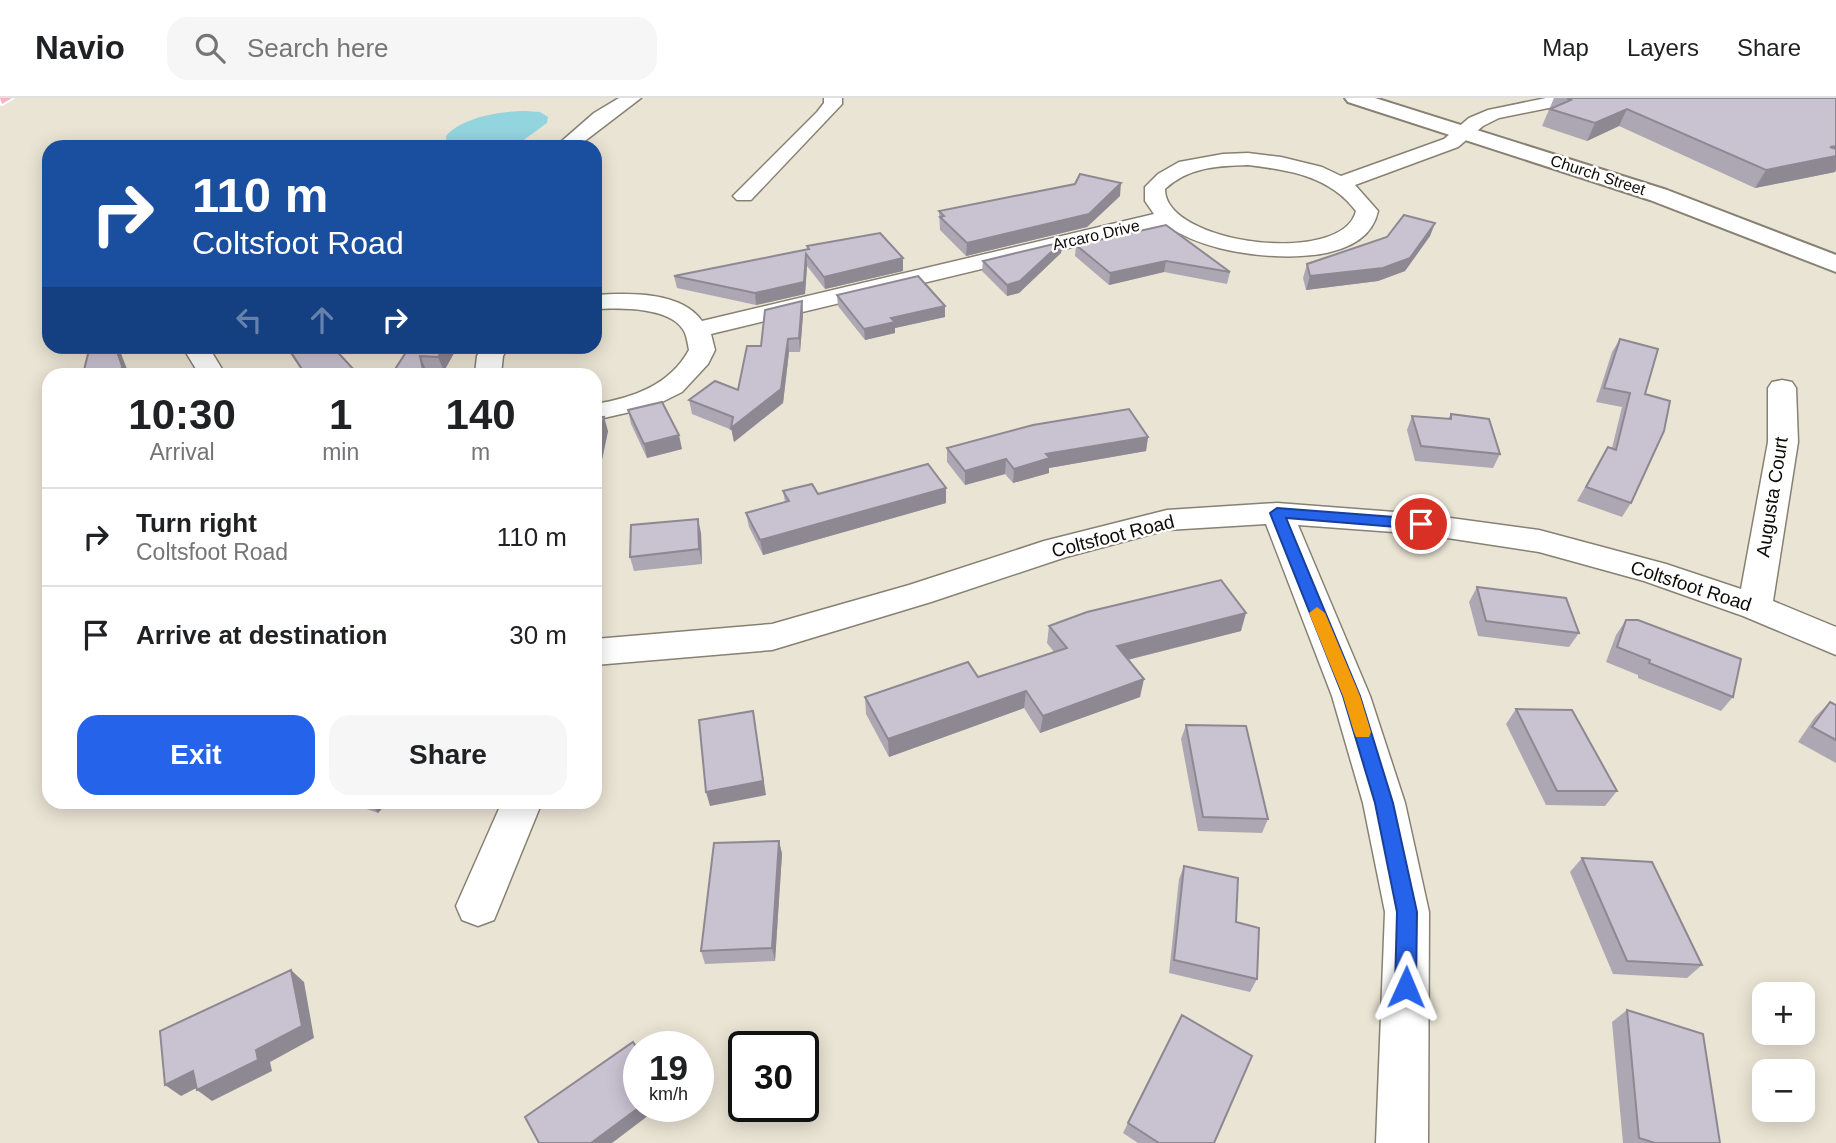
<!DOCTYPE html>
<html lang="en">
<head>
<meta charset="utf-8">
<style>
	body { margin:0; font-family:Arial,sans-serif; background:#f6f6f6; color:#202124; height:100vh; display:flex; flex-direction:column; font-size:26px; white-space:nowrap }
	* { box-sizing:border-box; margin:0 }
	p { font-size:23px; color:#757577 }
	.icon { flex:none; width:38px; height:38px; fill:none; stroke:currentColor; stroke-width:2; stroke-linecap:round; stroke-linejoin:round }
	.map { position:relative; flex:1; overflow:hidden }
	.drawer { position:absolute; left:42px; top:270px; width:560px; height:441px; display:flex; flex-direction:column; background:#fff; border-radius:21px; box-shadow:0 4px 18px #0003 }
	.drawer>* { flex:none }
	.banner { position:absolute; left:42px; top:42px; width:560px; height:214px; border-radius:21px; box-shadow:0 4px 18px #0003; background:#1a4fa0; color:#fff; overflow:hidden }
	.tools { position:absolute; left:1752px; top:884px; display:grid; gap:14px }
	.tools a { display:grid; place-items:center; width:63px; height:63px; border-radius:14px; background:#fff; box-shadow:0 4px 18px #0003; font-size:35px }
	.speed { position:absolute; left:623px; top:933px; display:flex; gap:14px; font-size:35px; font-weight:700; text-align:center }
	.speed>* { display:grid; place-content:center; width:91px; height:91px; border-radius:50%; background:#fff; box-shadow:0 4px 18px #0003; line-height:1 }
	.speed small { font-size:18px; font-weight:400 }
	.speed .limit { border:4px solid #111; border-radius:10px; background:#fff; color:#111 }
	.pin { position:absolute; display:grid; place-items:center; width:60px; height:60px; color:#fff; margin:-30px; border:4px solid #fff; border-radius:50%; box-shadow:0 2px 7px #0007 }
	.me { position:absolute; width:77px; margin:-38px; rotate:1deg; stroke-linejoin:round; filter:drop-shadow(0 0 5px #0008) }
	.turn { display:flex; align-items:center; gap:24px; height:147px; padding:0 35px; font-size:32px }
	.turn .icon { width:91px; height:91px; stroke-width:2.5 }
	.turn b { display:block; font-size:49px; line-height:60px }
	.lanes { display:flex; align-items:center; height:66px; padding:0 35px; background:#0003; justify-content:center; gap:35px; direction:ltr }
	.lanes .off { opacity:.35 }
	.eta { display:flex; justify-content:space-evenly; align-items:center; height:119px; text-align:center }
	.eta b { font-size:42px; font-weight:700; line-height:49px }
	.primary-button { display:flex; gap:14px; margin-top:auto; padding:14px 35px }
	.primary-button a { flex:1; height:80px; border-radius:21px; background:#2563eb; color:#fff; font-size:28px; font-weight:700; line-height:80px; text-align:center }
	.primary-button a+a { background:#f6f6f6; color:#202124 }
	ul { padding:0; list-style:none }
	li { display:flex; align-items:center; gap:21px; height:98px; padding:0 35px; border-top:2px solid #e0e0e0 }
	li div { flex:1 }
	li b { display:block; font-size:26px }
	li em { font-style:normal }
	header { display:flex; align-items:center; gap:42px; box-sizing:border-box; height:98px; padding:0 35px; background:#fff; border-bottom:2px solid #e0e0e0 }
	header strong { font-size:33px }
	nav { display:flex; gap:38px; margin-inline-start:auto; font-size:24px }
	.search { width:490px; height:63px; background:#f6f6f6; display:flex; align-items:center; gap:18px; box-sizing:border-box; padding:0 24px; border-radius:21px; color:#757577; font-size:26px }
	.map>svg:first-child { display:block }
	.water { fill:#93d5df }
	.lines { fill:none; stroke-linecap:round; stroke-linejoin:round }
	.minor-casing { stroke:#878173; stroke-width:3 }
	.tertiary-casing { stroke:#878173; stroke-width:4 }
	.motorway-casing { stroke:#fff; stroke-width:4 }
	.minor { fill:#fff; fill-rule:evenodd }
	.tertiary { fill:#fff; fill-rule:evenodd }
	.motorway { fill:#f7b3c3; fill-rule:evenodd }
	.wall { fill:#ada7b4 }
	.shaded-wall { fill:#8d8892 }
	.building { fill:#c9c2d1; stroke:#8d8892; stroke-width:2 }
	.route { fill:#2563eb; stroke:#184099; stroke-width:2 }
	.slow { fill:#f59e0b }
	.labels { text-anchor:middle; dominant-baseline:central; stroke-width:5; stroke-linejoin:round; paint-order:stroke }
	.far-street-label { font-size:16px; fill:#0d0b06; stroke:#fff }
	.street-label { font-size:19px; fill:#0d0b06; stroke:#fff }
</style>
</head>
<body>
<header>
<strong>Navio</strong>
<div class="search"><svg class="icon" aria-label="search" viewBox="0 0 24 24"><circle cx="10" cy="10" r="6"/><path d="M15 15l6 6"/></svg>Search here</div>
<nav><a>Map</a><a>Layers</a><a>Share</a></nav>
</header>
<div class="map">
<svg width="1836" height="1045" viewBox="0 0 1836 1045">
	<rect width="100%" height="100%" fill="#eae4d4"/>
	<path class="water" d="M525,13L540,14L548,19L547,25L514,49H447L446,38C462,19 502,13 525,13Z"/>
	<g class="lines">
		<g class="minor-casing">
			<g id="minor">
				<polygon points="619,0 641,0 577,49 555,49 594,15"/>
				<polygon points="824,0 842,0 842,6 751,102 737,102 733,98 817,14 824,5"/>
				<path d="M1546,0H1581L1578,4L1499,20L1483,28L1458,49L1355,87L1378,113C1366,171 1262,161 1219,150C1199,145 1181,137 1164,127L711,236L715,252L708,266L682,294L652,309L595,322V306C633,300 670,287 689,252C688,247 687,240 685,235C673,208 619,210 595,211V197C628,195 681,193 702,223L1154,116L1145,103V89L1158,76L1179,64L1223,56L1248,55L1281,59L1322,69L1341,78L1444,41L1469,20L1488,12ZM1248,67C1289,72 1330,78 1356,113C1343,169 1164,146 1165,91C1189,69 1217,68 1248,67Z"/>
				<polygon points="182,248 208,248 225,276 199,276"/>
				<polygon points="483,248 509,248 503,258 501,276 475,276 477,258"/>
				<polygon points="1782,282 1792,284 1796,290 1798,344 1773,503 1836,529 1836,557 1743,518 1644,483 1539,454 1421,436 1298,427 1370,598 1405,705 1429,814 1428,1045 1376,1045 1385,814 1363,705 1332,598 1266,426 1167,432 1066,459 931,504 772,552 595,567 595,541 772,526 909,487 1044,443 1167,412 1277,405 1421,416 1539,432 1666,466 1741,491 1768,344 1768,290 1772,284"/>
				<polygon points="502,704 542,704 494,822 478,828 462,822 456,808"/>
			</g>
		</g>
		<g class="tertiary-casing">
			<polygon id="tertiary" points="1345,0 1375,0 1667,92 1836,157 1836,174 1650,102 1348,4"/>
		</g>
		<g class="motorway-casing">
			<polygon id="motorway" points="0,0 12,0 2,6"/>
		</g>
		<use href="#minor" class="minor"/>
		<use href="#tertiary" class="tertiary"/>
		<use href="#motorway" class="motorway"/>
	</g>
	<g class="wall">
		<polygon points="1554,0 1836,0 1835,74 1755,90 1619,28 1587,43 1542,28"/>
		<polygon points="1120,98 1087,129 966,158 940,132 939,113"/>
		<polygon points="1435,125 1430,138 1405,173 1378,183 1306,192 1303,180 1307,166"/>
		<polygon points="1062,144 1061,155 1019,195 1007,198 982,173 983,163"/>
		<polygon points="1076,147 1230,174 1227,186 1164,174 1109,187 1075,158"/>
		<polygon points="807,148 903,173 825,191 807,168 805,196 756,207 677,190 674,178 807,151"/>
		<polygon points="837,197 945,208 945,219 895,230 895,235 865,242 838,208"/>
		<polygon points="802,203 803,217 800,254 789,254 783,305 734,344 732,332 692,316 689,302 738,292 761,248"/>
		<polygon points="1620,241 1645,296 1631,405 1622,419 1577,403 1608,349 1612,350 1622,309 1596,304 1612,254"/>
		<polygon points="285,248 332,248 357,276 304,276"/>
		<polygon points="410,248 458,248 444,273 426,272"/>
		<polygon points="628,312 682,351 647,360 631,326"/>
		<polygon points="1451,316 1500,356 1493,370 1415,363 1407,332 1412,318 1448,321"/>
		<polygon points="595,320 608,333 600,371 595,371"/>
		<polygon points="1148,339 1146,353 1049,370 1049,375 1013,385 1005,376 965,387 947,364 947,350"/>
		<polygon points="783,393 818,396 946,405 763,457 749,429 746,415 785,404"/>
		<polygon points="701,435 702,466 634,473 630,459"/>
		<polygon points="1477,489 1579,535 1569,549 1478,538 1469,504"/>
		<polygon points="1626,522 1733,599 1721,613 1638,580 1638,577 1606,564 1616,537"/>
		<polygon points="1049,528 1241,533 1128,562 1140,599 1040,635 1024,610 889,659 866,616 865,599 978,579 1054,554 1047,545"/>
		<polygon points="1830,604 1836,607 1836,665 1798,644 1815,619"/>
		<polygon points="1516,611 1617,693 1605,708 1546,707 1506,626"/>
		<polygon points="1186,627 1268,721 1262,735 1198,733 1181,641"/>
		<polygon points="347,704 388,704 378,715"/>
		<polygon points="779,743 782,756 775,863 705,866 701,853"/>
		<polygon points="1582,760 1702,867 1687,880 1613,876 1570,774"/>
		<polygon points="1184,768 1236,824 1257,881 1250,894 1169,875 1179,781"/>
		<polygon points="1627,912 1720,1045 1623,1045 1612,924"/>
		<polygon points="1128,1025 1214,1045 1138,1045 1123,1035"/>
	</g>
	<g class="shaded-wall">
		<polygon points="1627,11 1619,28 1587,43 1595,25"/>
		<polygon points="1836,48 1836,72 1835,74 1755,90 1766,72"/>
		<polygon points="1121,85 1120,98 1087,129 966,158 967,145"/>
		<polygon points="1435,125 1430,138 1405,173 1378,183 1306,192 1310,178"/>
		<polygon points="1062,144 1061,155 1019,195 1007,198 1007,187"/>
		<polygon points="806,156 807,168 805,196 756,207 755,195"/>
		<polygon points="903,160 903,173 825,191 824,179"/>
		<polygon points="1166,163 1164,174 1109,187 1110,175"/>
		<polygon points="802,203 803,217 800,254 799,240"/>
		<polygon points="945,208 945,219 895,230 895,235 865,242 864,231 891,220"/>
		<polygon points="788,241 789,254 783,305 734,344 731,330"/>
		<polygon points="115,248 118,248 129,276 121,276"/>
		<polygon points="445,248 458,248 444,273 438,259"/>
		<polygon points="420,258 426,272 426,276 424,276"/>
		<polygon points="604,319 608,333 600,371 596,356"/>
		<polygon points="679,337 682,351 647,360 644,346"/>
		<polygon points="1148,339 1146,353 1049,370 1049,375 1013,385 1014,371 1046,356"/>
		<polygon points="1006,361 1005,376 965,387 965,373"/>
		<polygon points="946,390 946,405 763,457 760,442"/>
		<polygon points="698,421 701,435 702,466 699,451"/>
		<polygon points="1246,515 1241,533 1114,565 1117,548"/>
		<polygon points="1144,581 1140,599 1040,635 1043,618"/>
		<polygon points="1026,593 1024,610 889,659 888,641"/>
		<polygon points="755,627 766,697 710,708 706,694"/>
		<polygon points="370,704 388,704 378,715"/>
		<polygon points="779,743 782,756 775,863 772,850"/>
		<polygon points="291,872 304,884 314,940 270,964 272,973 212,1003 197,992 256,952"/>
		<polygon points="193,973 208,984 181,998 165,987"/>
		<polygon points="641,1008 661,1008 612,1045 591,1045"/>
	</g>
	<g class="building">
		<polygon points="1567,0 1836,0 1836,48 1830,49 1836,51 1836,58 1766,72 1627,11 1595,25 1550,11 1571,2"/>
		<polygon points="1080,76 1121,85 1089,116 967,145 940,119 944,118 939,113 1075,86"/>
		<polygon points="1404,117 1435,125 1410,160 1383,170 1310,178 1307,166 1387,139"/>
		<polygon points="1166,127 1230,174 1166,163 1110,175 1076,147"/>
		<polygon points="880,135 903,160 824,179 806,156 804,184 755,195 674,178 809,151 807,148"/>
		<polygon points="1062,144 1020,183 1007,187 983,163"/>
		<polygon points="918,178 945,208 891,220 895,224 864,231 837,197"/>
		<polygon points="802,203 799,240 788,241 781,291 731,330 733,319 689,302 715,283 738,292 747,248 761,248 765,212"/>
		<polygon points="1620,241 1658,251 1645,296 1670,303 1664,333 1631,405 1586,389 1608,349 1616,352 1630,295 1604,290"/>
		<polygon points="90,248 115,248 122,268 121,276 83,276"/>
		<polygon points="287,248 332,248 356,274 350,276 305,276"/>
		<polygon points="410,248 445,248 438,259 420,258 424,276 392,276"/>
		<polygon points="662,304 679,337 644,346 628,312"/>
		<polygon points="1129,311 1148,339 1046,356 1050,360 1014,371 1006,361 965,373 947,350 1033,327"/>
		<polygon points="1451,316 1489,321 1500,356 1421,348 1412,318 1451,321"/>
		<polygon points="604,319 596,356 595,357 595,320"/>
		<polygon points="928,366 946,390 760,442 746,415 789,403 783,393 812,386 818,396"/>
		<polygon points="698,421 699,451 630,459 631,427"/>
		<polygon points="1221,482 1246,515 1117,548 1144,581 1043,618 1026,593 888,641 865,599 968,564 978,579 1067,550 1049,528 1087,514"/>
		<polygon points="1477,489 1566,500 1579,535 1486,523"/>
		<polygon points="1626,522 1638,522 1741,561 1733,599 1649,565 1650,562 1617,549"/>
		<polygon points="1830,604 1836,607 1836,642 1812,629"/>
		<polygon points="1516,611 1572,612 1617,693 1557,693"/>
		<polygon points="753,613 763,683 706,694 699,622"/>
		<polygon points="1186,627 1246,628 1268,721 1203,719"/>
		<polygon points="779,743 772,850 701,853 714,745"/>
		<polygon points="1582,760 1652,764 1702,867 1627,863"/>
		<polygon points="1184,768 1238,780 1236,824 1259,830 1257,881 1174,862"/>
		<polygon points="291,872 302,928 256,952 258,962 197,992 193,973 165,987 160,933"/>
		<polygon points="1627,912 1703,936 1720,1045 1655,1045 1639,1040"/>
		<polygon points="1182,917 1252,958 1214,1045 1159,1045 1128,1025"/>
		<polygon points="633,944 639,953 639,1008 641,1008 591,1045 539,1045 525,1019"/>
	</g>
	<polygon class="route" points="1277,410 1421,421 1428,426 1421,431 1286,420 1360,598 1393,705 1417,814 1416,889 1413,896 1406,899 1398,896 1395,889 1397,814 1375,705 1343,598 1270,415"/>
	<polygon class="slow" points="1317,509 1325,515 1360,598 1371,634 1369,639 1356,639 1354,634 1343,598 1309,515"/>
	<g class="labels">
		<g class="far-street-label">
			<text transform="translate(1598 77) rotate(18)">Church Street</text>
			<text transform="translate(1096 137) rotate(-13)">Arcaro Drive</text>
		</g>
		<g class="street-label">
			<text transform="translate(1772 399) rotate(-81)">Augusta Court</text>
			<text transform="translate(1113 438) rotate(-14)">Coltsfoot Road</text>
			<text transform="translate(1691 488) rotate(18)">Coltsfoot Road</text>
		</g>
	</g>
</svg>
<div class="tools">
<a>+</a>
<a>−</a>
</div>
<div class="speed"><div>19<small>km/h</small></div><div class="limit">30</div></div>
<div class="pin" style="left:1421px;top:426px;background:#d93025"><svg class="icon" aria-label="arrive" viewBox="0 0 24 24"><path d="M6 21V4h12l-3 4 3 4H6"/></svg></div>
<svg class="me" style="left:1406px;top:889px" viewBox="-20 -20 40 40"><path d="M0-17L14 15 0 8-14 15z" fill="#2563eb" stroke="#fff" stroke-width="4"/></svg>
<div class="banner">
<div class="turn"><svg class="icon" aria-label="right" viewBox="0 0 24 24"><path d="M7 20v-9h11M14 6l5 5-5 5"/></svg><div><b>110 m</b>Coltsfoot Road</div></div>
<div class="lanes"><svg class="icon off" aria-label="left" viewBox="0 0 24 24"><path d="M17 20v-9H6M10 6l-5 5 5 5"/></svg><svg class="icon off" aria-label="ahead" viewBox="0 0 24 24"><path d="M12 20V5M6 11l6-6 6 6"/></svg><svg class="icon" aria-label="right" viewBox="0 0 24 24"><path d="M7 20v-9h11M14 6l5 5-5 5"/></svg></div>
</div>
<section class="drawer">
<div class="eta">
<div><b>10:30</b><p>Arrival</p></div>
<div><b>1</b><p>min</p></div>
<div><b>140</b><p>m</p></div>
</div>
<ul>
<li><svg class="icon" aria-label="right" viewBox="0 0 24 24"><path d="M7 20v-9h11M14 6l5 5-5 5"/></svg><div><b>Turn right</b><p>Coltsfoot Road</p></div><em>110 m</em></li>
<li><svg class="icon" aria-label="arrive" viewBox="0 0 24 24"><path d="M6 21V4h12l-3 4 3 4H6"/></svg><div><b>Arrive at destination</b></div><em>30 m</em></li>
</ul>
<div class="primary-button"><a>Exit</a><a>Share</a></div>
</section>
</div>
</body>
</html>
